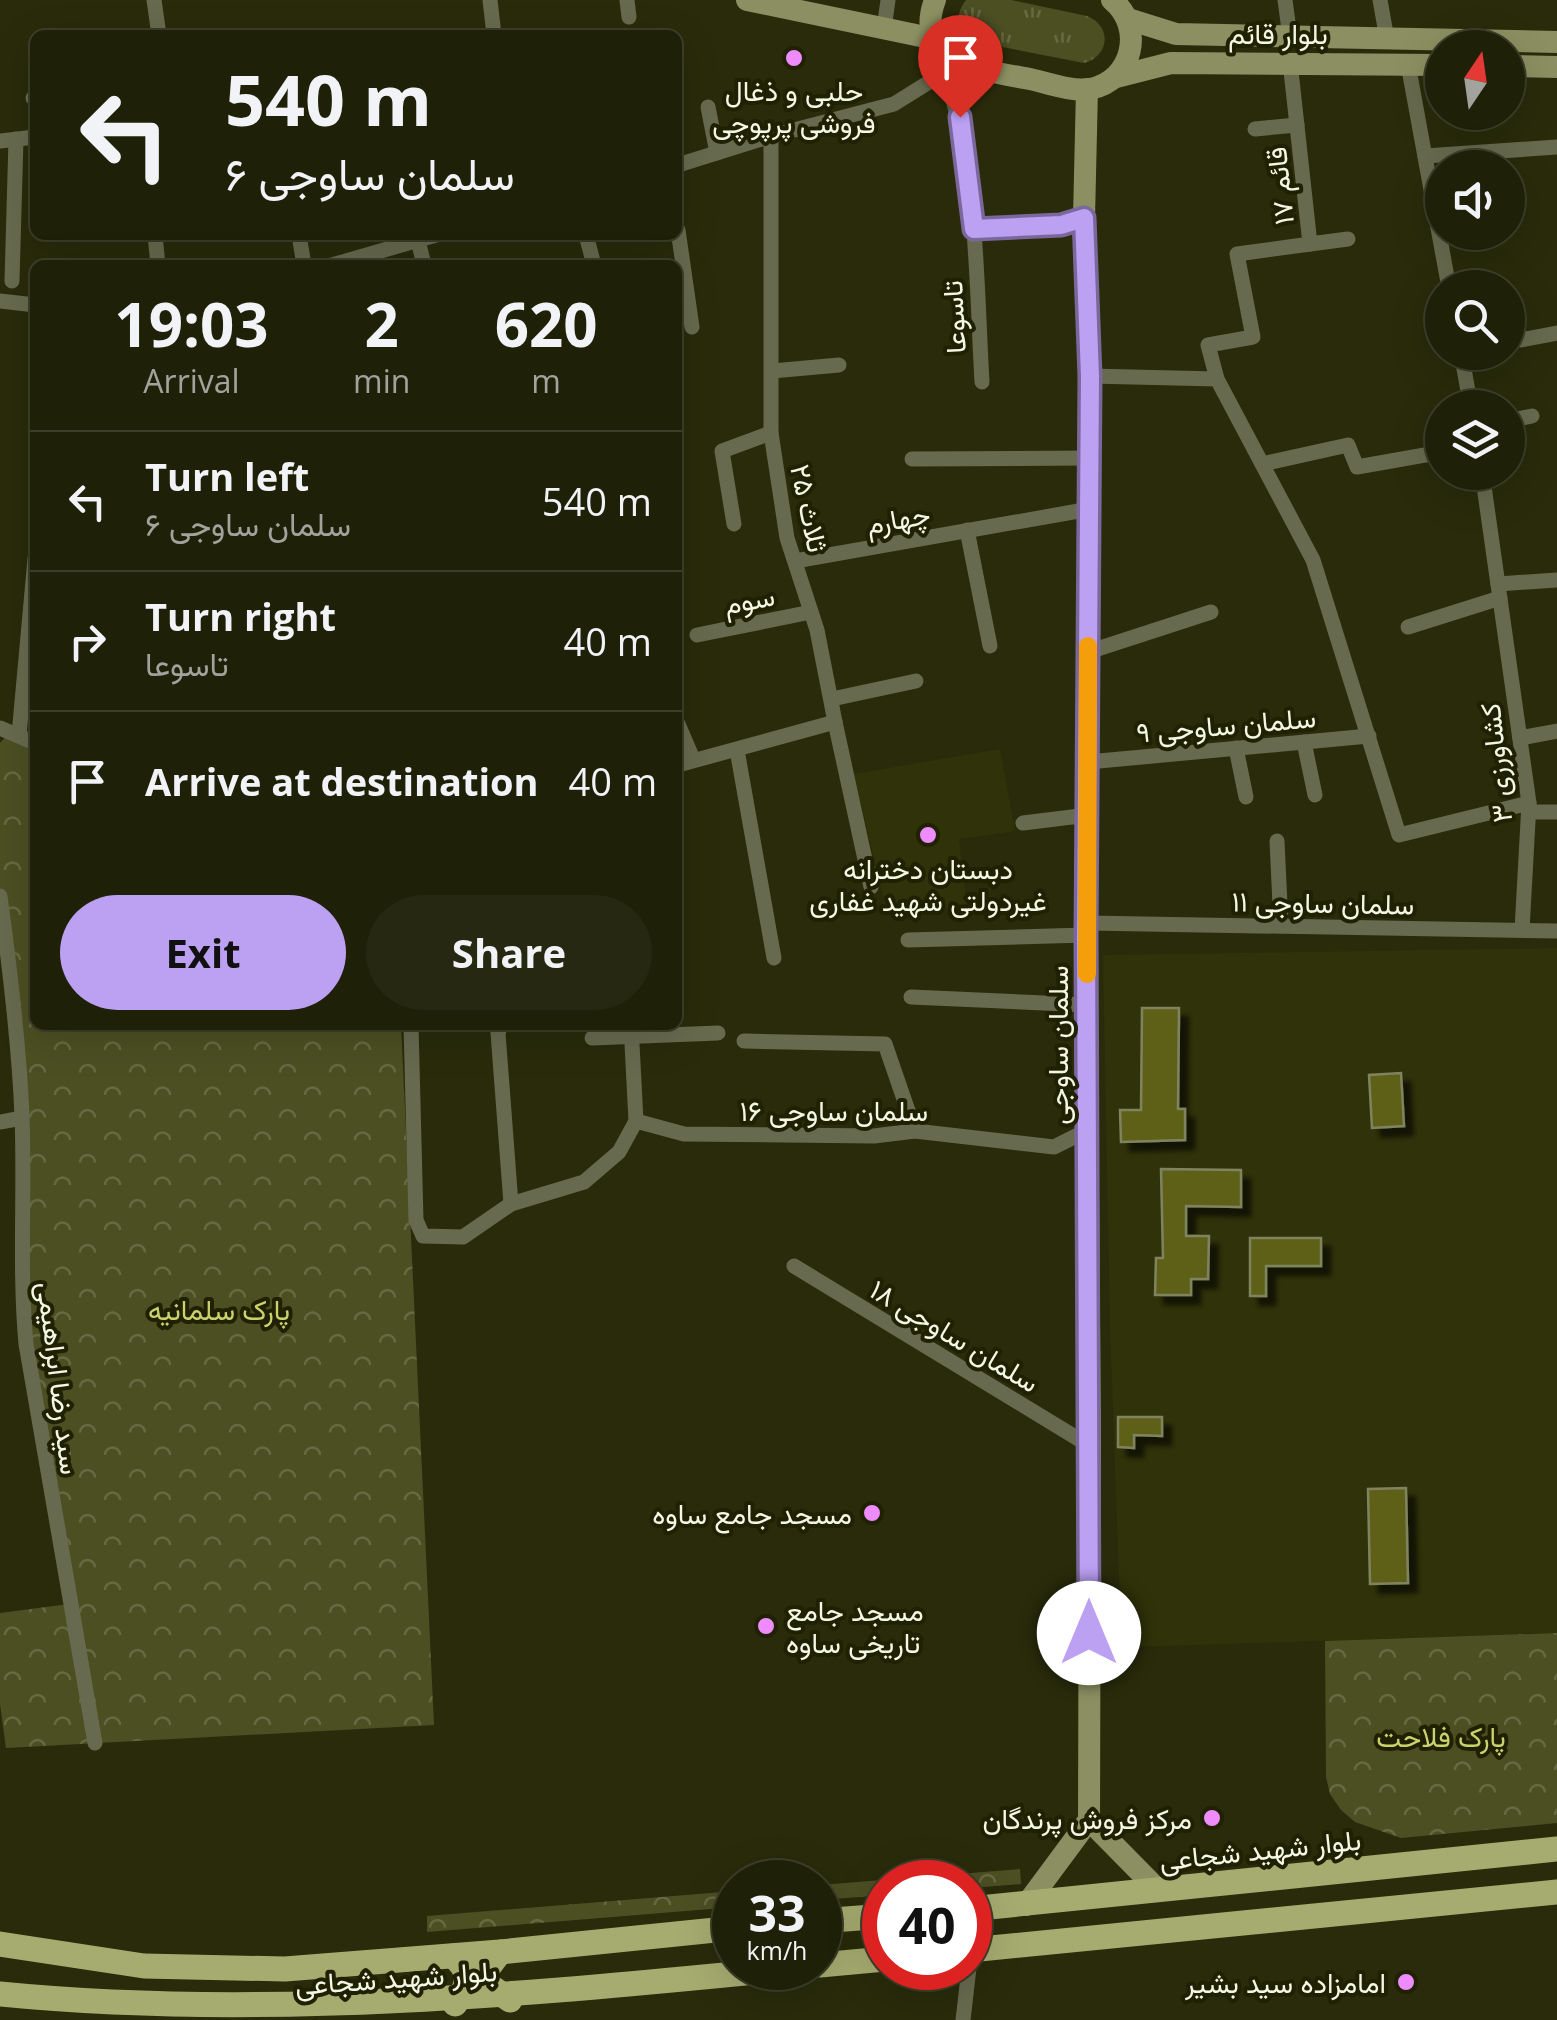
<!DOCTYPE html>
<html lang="en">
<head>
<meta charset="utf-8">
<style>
	body { margin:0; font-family:"Open Sans",Vazirmatn,sans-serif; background:#272812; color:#f1f3f6; height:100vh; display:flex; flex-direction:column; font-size:38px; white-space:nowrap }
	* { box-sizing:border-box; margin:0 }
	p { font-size:32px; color:#a1a39c }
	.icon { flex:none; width:55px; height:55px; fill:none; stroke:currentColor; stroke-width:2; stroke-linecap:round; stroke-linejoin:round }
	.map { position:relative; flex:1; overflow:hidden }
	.sheet { position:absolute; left:30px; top:260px; width:652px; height:770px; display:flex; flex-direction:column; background:#1f2008; border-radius:15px; box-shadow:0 10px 40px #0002,0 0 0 2px #3c3e29 }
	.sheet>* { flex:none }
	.guide { position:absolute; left:30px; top:30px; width:652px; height:210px; border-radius:15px; box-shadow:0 10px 40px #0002,0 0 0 2px #3c3e29; background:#1f2008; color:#f1f3f6; overflow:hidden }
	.needle { width:65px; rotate:13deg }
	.fabs { position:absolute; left:1425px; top:30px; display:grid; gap:20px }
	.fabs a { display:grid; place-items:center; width:100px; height:100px; border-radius:50%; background:#1f2008; box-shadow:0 10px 40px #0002,0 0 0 2px #3c3e29; font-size:50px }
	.speed { position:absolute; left:712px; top:1860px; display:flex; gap:20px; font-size:50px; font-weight:700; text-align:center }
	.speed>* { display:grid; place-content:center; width:130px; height:130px; border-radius:50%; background:#1f2008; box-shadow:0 10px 40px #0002,0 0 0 2px #3c3e29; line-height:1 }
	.speed small { font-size:25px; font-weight:400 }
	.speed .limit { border:15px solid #d22; background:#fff; color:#111 }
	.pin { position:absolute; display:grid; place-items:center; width:85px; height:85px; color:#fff; margin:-102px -42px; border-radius:50% 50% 50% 0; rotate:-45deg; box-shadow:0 0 10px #0007 }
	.pin .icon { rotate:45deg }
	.me { position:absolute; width:110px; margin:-55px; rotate:0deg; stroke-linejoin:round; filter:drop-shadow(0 0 8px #0008) }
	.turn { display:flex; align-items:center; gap:35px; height:210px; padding:0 30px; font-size:45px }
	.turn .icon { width:130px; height:130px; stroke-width:2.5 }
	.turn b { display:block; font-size:70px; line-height:85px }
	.eta { display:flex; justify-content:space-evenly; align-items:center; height:170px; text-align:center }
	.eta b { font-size:60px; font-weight:700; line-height:70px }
	.button { display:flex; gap:20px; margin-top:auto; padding:20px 30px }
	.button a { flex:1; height:115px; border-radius:60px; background:#bca0f2; color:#111; font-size:40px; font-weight:700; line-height:115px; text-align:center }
	.button a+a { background:#272812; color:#f1f3f6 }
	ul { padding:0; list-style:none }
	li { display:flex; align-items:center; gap:30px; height:140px; padding:0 30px; border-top:2px solid #3c3e29 }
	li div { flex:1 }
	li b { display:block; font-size:38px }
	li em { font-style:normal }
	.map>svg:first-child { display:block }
	.built { fill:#303209 }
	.grass { fill:url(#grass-tufts) }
	.park { fill:url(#park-crowns) }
	.building { fill:#5d6116; stroke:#808361; stroke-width:2.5; filter:url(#shadow) }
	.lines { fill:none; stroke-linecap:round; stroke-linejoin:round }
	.street { stroke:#676a4e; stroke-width:15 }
	.secondary { stroke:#8b8f61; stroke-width:22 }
	.primary { stroke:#a6ac70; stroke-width:25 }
	.route-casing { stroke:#7a689d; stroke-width:25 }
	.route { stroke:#bca0f2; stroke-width:18 }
	.slow { stroke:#f59e0b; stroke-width:18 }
	.poi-dot { fill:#ed8cfa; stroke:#1f2102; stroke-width:4 }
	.labels { text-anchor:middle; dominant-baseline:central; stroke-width:8; stroke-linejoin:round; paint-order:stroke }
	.street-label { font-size:28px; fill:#f4f7e4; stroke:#1f2102 }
	.poi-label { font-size:28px; fill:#f4f7e4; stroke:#1f2102; text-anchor:end }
	.park-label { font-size:28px; fill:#cad26e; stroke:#1f2102 }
</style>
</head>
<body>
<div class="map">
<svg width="1557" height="2020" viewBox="0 0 1557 2020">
	<defs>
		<pattern id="grass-tufts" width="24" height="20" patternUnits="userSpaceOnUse" patternTransform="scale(2.5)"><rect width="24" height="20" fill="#4c4f22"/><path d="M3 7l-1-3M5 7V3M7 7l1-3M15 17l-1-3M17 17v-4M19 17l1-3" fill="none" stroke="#666942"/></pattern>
		<pattern id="park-crowns" width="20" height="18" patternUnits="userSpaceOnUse" patternTransform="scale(2.5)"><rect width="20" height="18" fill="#4c4f22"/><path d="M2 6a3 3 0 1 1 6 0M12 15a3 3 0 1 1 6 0" fill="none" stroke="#666942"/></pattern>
		<filter id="shadow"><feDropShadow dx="9" dy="9" stdDeviation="2.5" flood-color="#0009"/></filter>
	</defs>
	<rect width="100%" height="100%" fill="#292b0b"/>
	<g class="built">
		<polygon points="1000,749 1015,831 959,839 967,907 887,914 854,774"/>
		<polygon points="1557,948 1557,1633 1132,1647 1121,1634 1110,1327 1103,955"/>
	</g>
	<path class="grass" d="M966,0H1011L1087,16C1112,26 1110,56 1084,63L977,42C957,34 953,16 966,0Z"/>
	<g class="park">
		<polygon points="10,732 35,744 35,1025 401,1025 434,1725 6,1748 0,1704 0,1613 69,1604 24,1322 21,1096 0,896 0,743"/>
		<polygon points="1557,1633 1557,1823 1401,1838 1355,1822 1341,1810 1330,1794 1326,1777 1325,1641"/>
		<polygon points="1020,1869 1021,1884 970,1888 970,1882 885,1882 885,1895 820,1900 820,1885"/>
		<polygon points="735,1891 735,1907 427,1932 427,1916"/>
	</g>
	<g class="building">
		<polygon points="1142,1008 1179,1008 1178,1109 1185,1109 1185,1140 1121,1142 1120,1110 1141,1110"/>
		<polygon points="1401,1073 1404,1126 1372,1128 1369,1075"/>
		<polygon points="1161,1169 1241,1170 1241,1207 1186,1206 1186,1236 1209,1236 1208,1279 1191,1279 1191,1295 1155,1295 1156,1258 1163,1258"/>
		<polygon points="1250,1238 1321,1238 1321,1266 1266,1266 1266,1296 1250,1296"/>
		<polygon points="1118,1417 1162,1417 1162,1436 1134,1435 1134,1448 1118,1447"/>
		<polygon points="1406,1488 1408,1583 1370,1584 1368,1489"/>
	</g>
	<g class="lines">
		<g class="street">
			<polyline points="154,0 159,35"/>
			<polyline points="490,0 494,35"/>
			<polyline points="627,0 629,17"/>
			<polyline points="1285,0 1290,37"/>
			<polyline points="1380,0 1387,39"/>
			<polyline points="884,29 888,0"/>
			<polyline points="1290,62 1310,244 1237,254 1253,337 1208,345 1217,379 1313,560 1399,835 1529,803"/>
			<polyline points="1408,64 1449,288"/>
			<path d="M945,73C978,171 976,279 982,382"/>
			<polyline points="33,98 35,98"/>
			<polyline points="708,107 717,153"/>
			<polyline points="1255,129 1297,125"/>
			<polyline points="0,141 35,137"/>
			<polyline points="1425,156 1557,147"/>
			<polyline points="678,165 771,136 894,104 950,69"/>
			<polyline points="974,229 1061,225 1084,218"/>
			<polyline points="678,230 692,327"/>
			<polyline points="155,235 158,265"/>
			<polyline points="299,235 304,265"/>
			<polyline points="586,235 594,265"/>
			<polyline points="418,240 424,265"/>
			<polyline points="1310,244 1348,239"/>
			<polyline points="332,265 436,235"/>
			<polyline points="12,281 16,139"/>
			<polyline points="0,301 35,305"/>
			<polyline points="1508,328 1517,327 1521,340 1557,333"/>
			<polyline points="1461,352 1471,408"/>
			<polyline points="772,371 839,365"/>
			<polyline points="1090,376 1217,379"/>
			<polyline points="1508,421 1532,416"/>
			<polyline points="912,459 1090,458"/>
			<polyline points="1262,464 1348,445 1357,467 1442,452"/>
			<polyline points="1482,472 1529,803 1522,930"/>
			<polyline points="734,524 722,451 771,433"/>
			<polyline points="967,530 990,646"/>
			<polyline points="795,561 1090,509"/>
			<polyline points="1498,584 1557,580"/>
			<polyline points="1408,627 1500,598"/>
			<polyline points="697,635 811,612"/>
			<polyline points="1088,652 1211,612"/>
			<polyline points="832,699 916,681"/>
			<polyline points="835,722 871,887"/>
			<polyline points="678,724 693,759"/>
			<polyline points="0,728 35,743"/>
			<polyline points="19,735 35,559"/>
			<polyline points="1520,738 1557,731"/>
			<polyline points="1304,742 1315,795"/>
			<polyline points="1236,748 1246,797"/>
			<polyline points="737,750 774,958"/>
			<polyline points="1088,762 1369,736"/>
			<polyline points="678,765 835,722 817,630 787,538 771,433 771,136"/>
			<polyline points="1529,812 1557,812"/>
			<polyline points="1023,823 1088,815"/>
			<polyline points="1277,841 1281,926"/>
			<path d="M0,896C10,969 19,1042 22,1116C25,1192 19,1268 26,1344L95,1743"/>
			<polyline points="1088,923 1557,931"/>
			<polyline points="908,940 1086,935"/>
			<polyline points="911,997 1088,1005"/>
			<polyline points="411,1025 416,1220 423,1236 463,1237 511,1204 584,1182 619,1152 636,1121 631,1025"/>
			<polyline points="501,1025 498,1033 511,1204"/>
			<polyline points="592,1038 718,1033"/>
			<polyline points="744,1041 885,1044 915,1131"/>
			<polyline points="636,1121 684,1134 874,1136 915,1131 1054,1147 1088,1130"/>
			<polyline points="0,1122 22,1118"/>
			<polyline points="794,1266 1090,1446"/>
			<polyline points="963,2020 969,1968"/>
		</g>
		<g class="secondary">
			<polyline points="747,0 935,39"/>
			<path d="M935,0C911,64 988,71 1030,79C1048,83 1071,92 1090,89C1133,81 1145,27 1112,0"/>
			<polyline points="1128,19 1176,34 1557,42"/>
			<polyline points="1508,66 1557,67"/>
			<polyline points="1116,77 1171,63 1442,65"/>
			<polyline points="1089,1820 1158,1890"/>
			<polyline points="1026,1905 1089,1820 1090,1446 1086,935 1090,376 1084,218 1087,89"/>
		</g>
		<g class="primary">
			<polyline points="970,1909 1557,1849"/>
			<polyline points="820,1921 885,1916"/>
			<polyline points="0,1944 144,1966 285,1969 500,1952 735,1928"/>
			<polyline points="970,1950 1557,1892"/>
			<polyline points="500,1952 485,1972 487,1984 510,2000"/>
			<path d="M453,1956C472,1972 469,1985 455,2004"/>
			<polyline points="820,1965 885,1959"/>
			<path d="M0,1994C263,2020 534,1994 796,1968"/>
		</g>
	</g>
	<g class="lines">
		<g class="route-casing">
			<polyline id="route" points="960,117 974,229 1061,225 1084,218 1090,376 1086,935 1089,1633"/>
		</g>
		<use href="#route" class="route"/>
		<polyline class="slow" points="1087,974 1088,646"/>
	</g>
	<g class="poi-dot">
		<circle cx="794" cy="58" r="10"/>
		<circle cx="928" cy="835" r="10"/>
		<circle cx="872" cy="1513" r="10"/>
		<circle cx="766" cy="1626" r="10"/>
		<circle cx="1212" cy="1818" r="10"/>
		<circle cx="1406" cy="1982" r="10"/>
	</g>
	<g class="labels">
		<g class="street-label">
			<text x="1278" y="33">بلوار قائم</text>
			<text transform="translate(1279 186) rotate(-96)">قائم ۱۷</text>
			<text transform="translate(953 317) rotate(-93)">تاسوعا</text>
			<text transform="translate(810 508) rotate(78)">ثلاث ۲۵</text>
			<text transform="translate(898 518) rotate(-10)">چهارم</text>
			<text transform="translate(749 599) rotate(-11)">سوم</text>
			<text transform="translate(1226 724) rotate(-5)">سلمان ساوجی ۹</text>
			<text transform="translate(1495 763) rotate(-96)">کشاورزی ۳</text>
			<text transform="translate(1323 902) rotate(1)">سلمان ساوجی ۱۱</text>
			<text transform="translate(1057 1045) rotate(-90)">سلمان ساوجی</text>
			<text x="834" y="1110">سلمان ساوجی ۱۶</text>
			<text transform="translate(955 1335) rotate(31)">سلمان ساوجی ۱۸</text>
			<text transform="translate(60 1378) rotate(83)">سید رضا ابراهیمی</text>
			<text transform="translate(1260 1849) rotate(-6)">بلوار شهید شجاعی</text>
			<text transform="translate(396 1977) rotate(-4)">بلوار شهید شجاعی</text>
		</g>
		<g class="poi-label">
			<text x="794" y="90" text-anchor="middle">حلبی و ذغال<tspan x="794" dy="32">فروشی پرپوچی</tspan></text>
			<text x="928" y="868" text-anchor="middle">دبستان دخترانه<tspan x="928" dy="32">غیردولتی شهید غفاری</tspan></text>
			<text x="852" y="1513">مسجد جامع ساوه</text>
			<text x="786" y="1610" text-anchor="start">مسجد جامع<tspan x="786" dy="32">تاریخی ساوه</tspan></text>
			<text x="1192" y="1818">مرکز فروش پرندگان</text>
			<text x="1386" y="1982">امامزاده سید بشیر</text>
		</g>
		<g class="park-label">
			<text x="219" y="1309">پارک سلمانیه</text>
			<text x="1441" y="1736">پارک فلاحت</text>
		</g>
	</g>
</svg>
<div class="fabs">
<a><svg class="needle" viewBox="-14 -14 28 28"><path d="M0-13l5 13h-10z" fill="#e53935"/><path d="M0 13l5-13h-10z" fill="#a1a39c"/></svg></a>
<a><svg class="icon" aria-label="sound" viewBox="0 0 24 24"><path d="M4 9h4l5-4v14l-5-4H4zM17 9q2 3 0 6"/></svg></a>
<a><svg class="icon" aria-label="search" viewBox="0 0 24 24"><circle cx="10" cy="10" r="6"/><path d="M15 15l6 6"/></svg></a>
<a><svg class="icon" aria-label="layers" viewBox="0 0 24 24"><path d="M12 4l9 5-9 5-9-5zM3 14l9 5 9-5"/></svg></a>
</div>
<div class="speed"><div>33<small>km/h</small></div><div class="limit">40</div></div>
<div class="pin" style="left:960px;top:117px;background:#d93025"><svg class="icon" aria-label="arrive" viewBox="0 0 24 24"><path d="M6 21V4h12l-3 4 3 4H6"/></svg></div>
<svg class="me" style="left:1089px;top:1633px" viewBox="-20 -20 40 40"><circle r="19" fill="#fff"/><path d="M0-13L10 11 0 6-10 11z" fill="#bca0f2"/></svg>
<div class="guide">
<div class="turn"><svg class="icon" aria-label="left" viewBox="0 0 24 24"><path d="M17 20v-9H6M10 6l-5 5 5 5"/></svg><div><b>540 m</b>سلمان ساوجی ۶</div></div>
</div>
<section class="sheet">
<div class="eta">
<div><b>19:03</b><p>Arrival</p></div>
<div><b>2</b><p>min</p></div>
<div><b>620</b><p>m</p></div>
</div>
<ul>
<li><svg class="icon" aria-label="left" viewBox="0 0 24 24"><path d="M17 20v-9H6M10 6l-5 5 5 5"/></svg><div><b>Turn left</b><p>سلمان ساوجی ۶</p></div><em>540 m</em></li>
<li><svg class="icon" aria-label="right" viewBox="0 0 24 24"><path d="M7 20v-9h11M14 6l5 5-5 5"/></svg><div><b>Turn right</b><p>تاسوعا</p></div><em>40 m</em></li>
<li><svg class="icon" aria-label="arrive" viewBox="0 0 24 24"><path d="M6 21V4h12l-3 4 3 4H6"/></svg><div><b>Arrive at destination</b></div><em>40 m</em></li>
</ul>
<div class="button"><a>Exit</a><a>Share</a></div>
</section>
</div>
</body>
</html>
